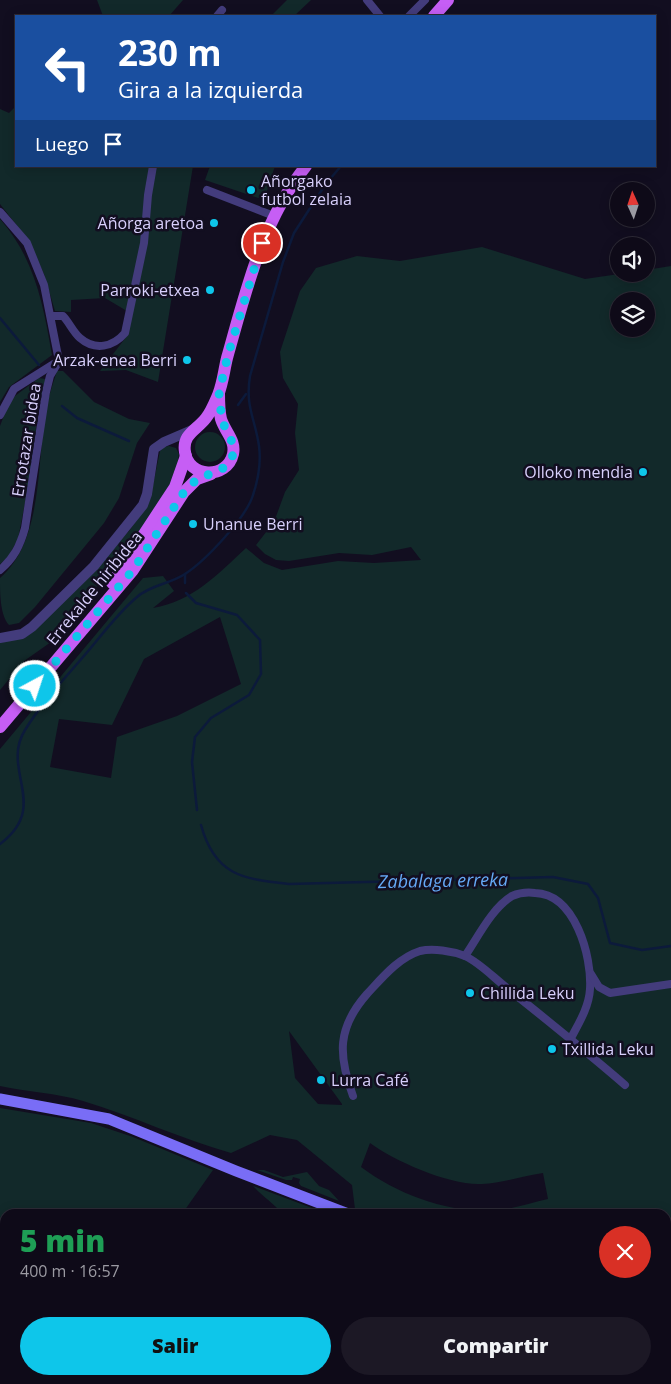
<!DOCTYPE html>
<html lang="es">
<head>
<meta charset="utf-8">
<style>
	body { margin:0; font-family:"Open Sans",sans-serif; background:#1c1825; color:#f1f3f6; height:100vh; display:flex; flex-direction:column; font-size:19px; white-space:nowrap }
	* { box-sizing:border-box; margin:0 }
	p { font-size:16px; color:#9b9aa2 }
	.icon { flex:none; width:28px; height:28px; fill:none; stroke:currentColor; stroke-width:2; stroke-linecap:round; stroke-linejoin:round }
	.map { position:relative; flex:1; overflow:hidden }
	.panel { position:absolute; left:0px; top:1209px; width:671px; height:176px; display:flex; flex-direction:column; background:#0e0a18; border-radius:15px 15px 0 0; box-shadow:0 2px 12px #0003,0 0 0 1px #2e2b37 }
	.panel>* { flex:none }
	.top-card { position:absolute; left:15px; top:15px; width:641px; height:152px; border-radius:0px; box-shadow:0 2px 12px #0003,0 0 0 1px #2e2b37; background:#1a4fa0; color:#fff; overflow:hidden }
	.needle { width:32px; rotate:357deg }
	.fabs { position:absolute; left:610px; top:182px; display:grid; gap:10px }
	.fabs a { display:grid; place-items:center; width:45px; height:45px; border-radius:50%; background:#0e0a18; box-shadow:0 2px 12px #0003,0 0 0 1px #2e2b37; font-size:25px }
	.pin { position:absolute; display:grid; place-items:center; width:42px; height:42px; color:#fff; margin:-21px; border:2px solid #fff; border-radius:50%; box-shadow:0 1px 5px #0007 }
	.me { position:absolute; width:55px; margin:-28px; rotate:40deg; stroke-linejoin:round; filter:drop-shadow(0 0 4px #0008) }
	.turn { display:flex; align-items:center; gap:18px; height:105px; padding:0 20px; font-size:22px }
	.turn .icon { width:65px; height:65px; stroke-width:2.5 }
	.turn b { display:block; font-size:35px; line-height:42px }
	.then { display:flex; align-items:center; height:48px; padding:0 20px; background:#0003; gap:10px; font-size:19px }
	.round { display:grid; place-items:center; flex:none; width:52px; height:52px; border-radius:26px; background:#1c1825 }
	.summary { display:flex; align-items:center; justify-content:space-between; height:85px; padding:0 20px }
	h1 { font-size:30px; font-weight:800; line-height:38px; color:#1e9e55 }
	.primary-button { display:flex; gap:10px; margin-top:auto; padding:10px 20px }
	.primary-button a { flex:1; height:58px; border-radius:30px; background:#0ec6ea; color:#111; font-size:20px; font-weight:800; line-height:58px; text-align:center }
	.primary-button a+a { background:#1c1825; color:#f1f3f6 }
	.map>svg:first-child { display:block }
	.green { fill:#12292a; fill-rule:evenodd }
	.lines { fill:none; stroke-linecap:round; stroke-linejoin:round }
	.stream { stroke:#0c1a3b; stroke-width:2.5 }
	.minor { stroke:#433c7c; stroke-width:8 }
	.tertiary { stroke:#433c7c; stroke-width:10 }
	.secondary { stroke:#796df6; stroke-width:11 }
	.primary { stroke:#c65ef5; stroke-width:12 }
	.motorway { stroke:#f55396; stroke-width:14 }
	.route { stroke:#0ec6ea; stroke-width:9; stroke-dasharray:0 16.2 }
	.poi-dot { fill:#0ec6ea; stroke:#120e20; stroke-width:2 }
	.labels { text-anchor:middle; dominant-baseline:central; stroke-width:5; stroke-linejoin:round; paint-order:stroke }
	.poi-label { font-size:16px; fill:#d8d0fc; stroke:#120e20; text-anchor:start }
	.street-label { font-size:16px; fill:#d8d0fc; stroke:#120e20 }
	.water-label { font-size:18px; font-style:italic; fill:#65a9f6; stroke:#120e20 }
</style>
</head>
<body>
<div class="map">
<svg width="671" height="1384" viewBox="0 0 671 1384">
	<rect width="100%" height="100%" fill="#120e20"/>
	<g class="green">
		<polygon points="97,0 183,0 169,16 103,16"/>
		<polygon points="287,0 311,0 294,16 273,16 272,15"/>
		<polygon points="16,106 16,166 193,166 158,382 126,370 100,371 127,336 132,314 105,298 71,300 71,312 55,311 44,274 29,241 0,204 0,109 9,113"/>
		<polygon points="210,166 275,166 264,200 205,180"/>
		<path d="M0,219C35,259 43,304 52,355L9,387L0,402Z"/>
		<path d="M482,247L585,279L619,274H646V270L671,266V1318L666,1320V1214H370L355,1209L352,1185L297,1140L270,1135L231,1153C181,1139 133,1116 83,1101C57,1093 27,1092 0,1086V749L143,578L163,576L174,591L153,608C193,601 217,575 246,548L264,563L282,570L338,561L374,563L421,560L411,547L372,555L339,553L289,561L276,560L265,554L256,545L274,522L285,492L299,470L295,433L298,404L283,378L280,352L300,291L316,268L357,256L400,261ZM619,301H646V329H619ZM220,617L241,684L177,716L117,737L111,778L50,767L59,719L112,725L144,659ZM289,1031L342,1104V1105L318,1104L295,1078ZM370,1143C394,1161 451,1186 482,1184C502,1183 523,1176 543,1173L548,1199C530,1203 509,1210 491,1211C445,1212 397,1194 361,1167Z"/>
		<path d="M57,371H63L94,402L129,419L150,423L137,443L119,498L104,523L35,607L19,623L9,625C0,615 0,593 0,578C42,542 37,467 45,416C47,401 52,386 57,371Z"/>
		<polygon points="39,378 45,379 46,384 39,401 31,472 18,539 8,557 0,564 0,426 8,405 15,396"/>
		<circle cx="210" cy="447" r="15"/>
		<polygon points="169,446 176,448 179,454 175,480 136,539 51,642 24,661 0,690 0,643 28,635 129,531 144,510 151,495 160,451 163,447"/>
		<polygon points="0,1108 91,1123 133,1137 213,1170 182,1214 5,1214 5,1380 517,1380 505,1384 0,1384"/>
		<polygon points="257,1170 264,1170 283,1177 307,1172 319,1186 329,1190 339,1201 301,1186 299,1183 300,1179 293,1177 292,1180 286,1180"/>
		<path d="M253,1186L328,1214H319L308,1210L283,1214C273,1203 263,1197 253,1186Z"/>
		<polygon points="671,1373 671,1384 646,1384 656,1380 666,1380 666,1375"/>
	</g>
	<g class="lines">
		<g class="stream">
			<polyline points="0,318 39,365"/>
			<polyline points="238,405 246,394"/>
			<polyline points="62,406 77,418 129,441"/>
			<polyline points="185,574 185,583"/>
			<polyline points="186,593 196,603 237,615 260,640 261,674 249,695 211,718 195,737 192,762 197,810"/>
			<path d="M201,825C215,876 243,879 289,884L553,877L588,884L598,898L610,943L642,950L671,946"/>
			<path d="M0,844C51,806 0,770 25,730C43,701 67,676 89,650C104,632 119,612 137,597C150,585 170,584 185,574C205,561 246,518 253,495C258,480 261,461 259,446C255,418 245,407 250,376L283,262L294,233L325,185L341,166"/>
		</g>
		<g class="minor">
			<polyline points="367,0 380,16"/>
			<polyline points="217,16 222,10"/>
			<polyline points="409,16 425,0"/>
			<polyline points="207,190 274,216"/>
			<polyline points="0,212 27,243 44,285 59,361"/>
			<path d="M51,316H63C69,322 73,332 80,338C95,351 113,347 125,333L144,243L148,195L153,166"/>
			<polyline points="0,415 14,389 57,362"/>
			<path d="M0,570C14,558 20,546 25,528L46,392L50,376L59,361"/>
			<path d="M465,956C478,937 492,908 512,896C519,893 527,892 535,893C575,894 592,956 590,989C589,1007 579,1023 571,1038"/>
			<polyline points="591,974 599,987 610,993 671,984"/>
			<path d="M353,1096C338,1055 337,1028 367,994C382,978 398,958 420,951C433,948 452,951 465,956C480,963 494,978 507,988C547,1020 587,1052 625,1085"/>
			<polyline points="286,1384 290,1380"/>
		</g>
		<polyline class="tertiary" points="0,638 22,634 32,627 94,566 143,505 147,494 154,449 164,442 192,430"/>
		<g class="secondary">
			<polyline points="0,1099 109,1119 236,1171 348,1214"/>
			<polyline points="666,1228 671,1226"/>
		</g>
		<g class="primary">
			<polyline points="434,16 448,0"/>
			<path d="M219,393C219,402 219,411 221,419C225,432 236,440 233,454C227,480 188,478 185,452C182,434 197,430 206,418C211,412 215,402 218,395C223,383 224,370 227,358C246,291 262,221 306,166"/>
			<polyline points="112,583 175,487 186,456"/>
			<polyline points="0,727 133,570 184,492 197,479 211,474"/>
		</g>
		<g class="motorway">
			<polyline points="666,1339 671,1337"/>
			<polyline points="666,1356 671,1353"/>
			<polyline points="557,1384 567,1380"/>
			<polyline points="598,1384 608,1380"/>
		</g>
	</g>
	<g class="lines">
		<polyline class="route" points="35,686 133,570 184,492 197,479 221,470 232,459 234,446 222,421 219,393 228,355 262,243"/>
	</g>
	<g class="poi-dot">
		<circle cx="251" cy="190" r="5"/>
		<circle cx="214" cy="223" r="5"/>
		<circle cx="210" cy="290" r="5"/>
		<circle cx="187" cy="360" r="5"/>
		<circle cx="643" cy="472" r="5"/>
		<circle cx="193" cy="524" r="5"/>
		<circle cx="470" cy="993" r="5"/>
		<circle cx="552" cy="1049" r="5"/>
		<circle cx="321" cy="1080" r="5"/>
	</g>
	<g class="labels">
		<g class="poi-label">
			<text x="261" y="181">Añorgako<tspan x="261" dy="18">futbol zelaia</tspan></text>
			<text x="204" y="223" text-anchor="end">Añorga aretoa</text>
			<text x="200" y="290" text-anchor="end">Parroki-etxea</text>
			<text x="177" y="360" text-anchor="end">Arzak-enea Berri</text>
			<text x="633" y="472" text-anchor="end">Olloko mendia</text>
			<text x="203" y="524">Unanue Berri</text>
			<text x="480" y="993">Chillida Leku</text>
			<text x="562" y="1049">Txillida Leku</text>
			<text x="331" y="1080">Lurra Café</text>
		</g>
		<g class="street-label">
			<text transform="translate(26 440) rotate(-81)">Errotazar bidea</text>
			<text transform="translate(94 588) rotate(-51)">Errekalde hiribidea</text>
		</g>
		<g class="water-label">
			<text transform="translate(443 880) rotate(-1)">Zabalaga erreka</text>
		</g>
	</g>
</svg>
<div class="fabs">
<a><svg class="needle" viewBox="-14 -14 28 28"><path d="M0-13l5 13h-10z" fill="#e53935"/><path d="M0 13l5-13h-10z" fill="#9b9aa2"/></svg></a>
<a><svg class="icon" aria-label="sound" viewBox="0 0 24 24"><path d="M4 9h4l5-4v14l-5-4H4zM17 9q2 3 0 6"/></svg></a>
<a><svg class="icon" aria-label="layers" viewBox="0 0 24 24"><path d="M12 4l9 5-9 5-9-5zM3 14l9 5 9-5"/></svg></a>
</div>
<div class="pin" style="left:262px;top:243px;background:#d93025"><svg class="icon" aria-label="arrive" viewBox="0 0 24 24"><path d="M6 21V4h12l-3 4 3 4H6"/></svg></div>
<svg class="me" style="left:35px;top:686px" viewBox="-20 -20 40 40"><circle r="17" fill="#0ec6ea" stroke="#fff" stroke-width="3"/><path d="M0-11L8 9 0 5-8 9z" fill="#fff"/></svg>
<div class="top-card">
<div class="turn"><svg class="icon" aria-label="left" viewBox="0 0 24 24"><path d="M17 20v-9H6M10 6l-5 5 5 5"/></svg><div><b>230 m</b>Gira a la izquierda</div></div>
<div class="then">Luego<svg class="icon" aria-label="arrive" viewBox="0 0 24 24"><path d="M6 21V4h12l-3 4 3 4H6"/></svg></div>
</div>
<section class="panel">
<div class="summary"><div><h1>5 min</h1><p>400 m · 16:57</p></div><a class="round" style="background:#d93025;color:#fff"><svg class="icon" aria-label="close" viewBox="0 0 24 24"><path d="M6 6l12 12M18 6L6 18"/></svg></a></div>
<div class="primary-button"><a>Salir</a><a>Compartir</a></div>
</section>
</div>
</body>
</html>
